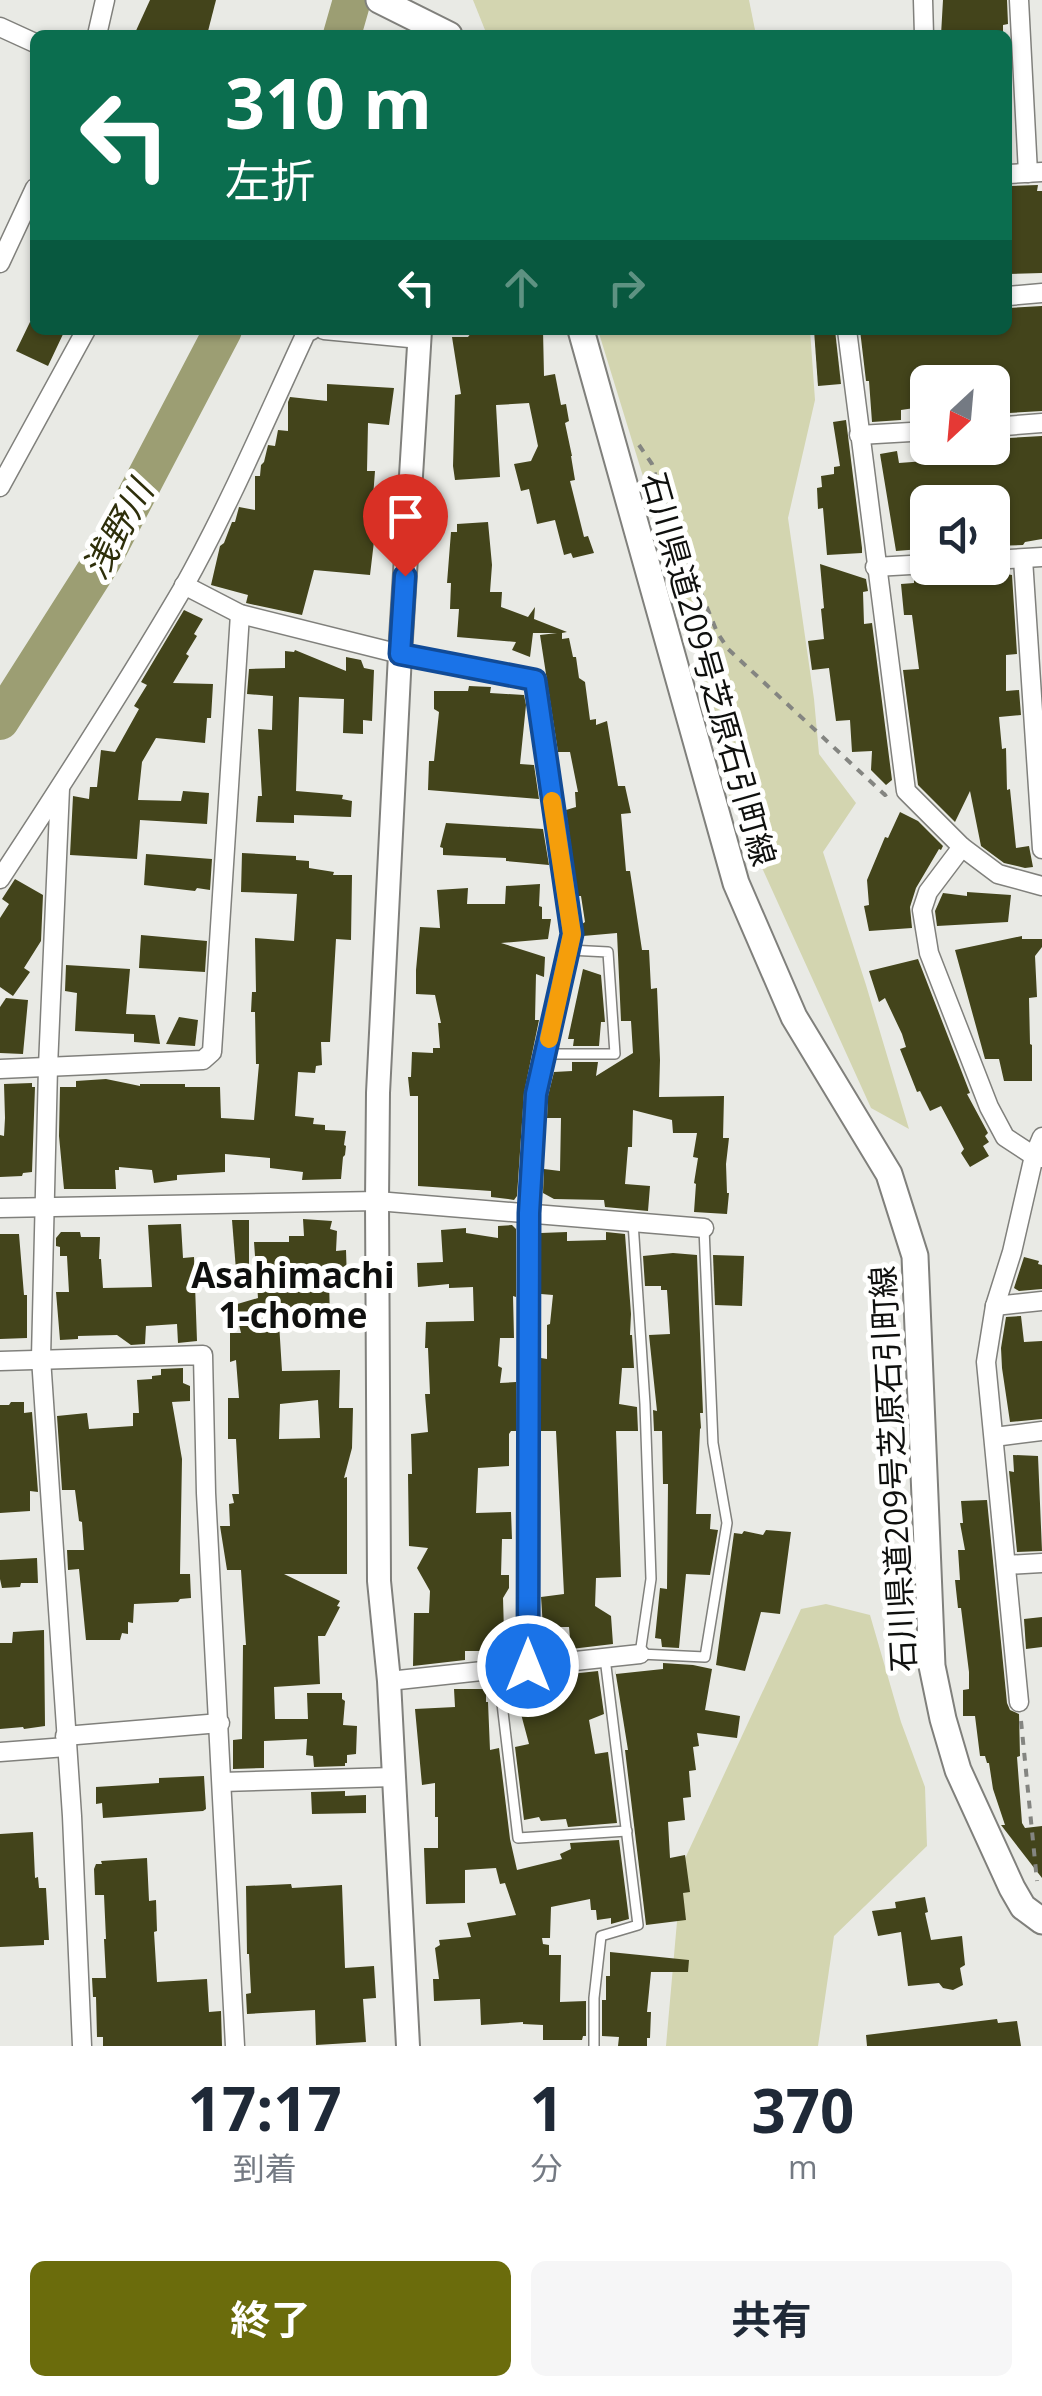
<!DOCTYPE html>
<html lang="ja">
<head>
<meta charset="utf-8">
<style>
	body { margin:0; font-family:"Open Sans","Noto Sans JP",sans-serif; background:#f6f6f7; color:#1f2937; height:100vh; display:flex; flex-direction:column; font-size:38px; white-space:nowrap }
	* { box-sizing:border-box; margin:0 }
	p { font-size:32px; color:#747a83 }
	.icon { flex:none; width:55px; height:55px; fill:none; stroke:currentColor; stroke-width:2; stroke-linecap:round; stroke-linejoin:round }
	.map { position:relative; height:2046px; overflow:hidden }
	.side { display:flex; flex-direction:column; background:#fff; flex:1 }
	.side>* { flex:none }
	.hud { position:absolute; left:30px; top:30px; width:982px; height:305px; border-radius:15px; box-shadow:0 2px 8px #0004; background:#0b6e4f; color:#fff; overflow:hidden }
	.needle { width:65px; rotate:206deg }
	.fabs { position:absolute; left:910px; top:365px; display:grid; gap:20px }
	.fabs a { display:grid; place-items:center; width:100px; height:100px; border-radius:15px; background:#fff; box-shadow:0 2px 8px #0004; font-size:50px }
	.pin { position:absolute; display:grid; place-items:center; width:85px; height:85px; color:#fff; margin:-102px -42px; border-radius:50% 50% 50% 0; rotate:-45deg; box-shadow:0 0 10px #0007 }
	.pin .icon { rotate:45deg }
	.me { position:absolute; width:110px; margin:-55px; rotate:0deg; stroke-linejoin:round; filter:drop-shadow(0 0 8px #0008) }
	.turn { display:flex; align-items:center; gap:35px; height:210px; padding:0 30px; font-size:45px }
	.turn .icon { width:130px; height:130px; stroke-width:2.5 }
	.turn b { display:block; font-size:70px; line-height:85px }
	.lanes { display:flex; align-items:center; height:95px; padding:0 30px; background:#0003; justify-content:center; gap:50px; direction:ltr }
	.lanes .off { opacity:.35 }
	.eta { display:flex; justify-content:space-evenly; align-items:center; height:170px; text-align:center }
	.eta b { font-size:60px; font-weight:700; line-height:70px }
	.cta { display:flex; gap:20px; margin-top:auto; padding:20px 30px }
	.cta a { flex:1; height:115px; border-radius:15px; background:#6b6c0c; color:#fff; font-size:40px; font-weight:700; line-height:115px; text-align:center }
	.cta a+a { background:#f6f6f7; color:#1f2937 }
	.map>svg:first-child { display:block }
	.green { fill:#d3d5b0 }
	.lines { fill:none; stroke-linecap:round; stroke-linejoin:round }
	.river { stroke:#9c9e73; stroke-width:38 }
	.building { fill:#43441b; fill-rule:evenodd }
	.service-casing { stroke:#80807c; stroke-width:12 }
	.minor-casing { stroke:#80807c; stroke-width:21 }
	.tertiary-casing { stroke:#80807c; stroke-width:26 }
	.secondary-casing { stroke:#80807c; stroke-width:29 }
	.path { stroke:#848581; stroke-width:4; stroke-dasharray:8 8; stroke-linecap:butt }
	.service { stroke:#fff; stroke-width:9 }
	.minor { stroke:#fff; stroke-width:18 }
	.tertiary { stroke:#fff; stroke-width:22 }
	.secondary { stroke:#fff; stroke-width:25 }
	.route-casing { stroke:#114b97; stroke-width:25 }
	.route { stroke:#1a73e8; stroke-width:18 }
	.slow { stroke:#f59e0b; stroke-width:18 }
	.labels { text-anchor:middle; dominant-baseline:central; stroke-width:10; stroke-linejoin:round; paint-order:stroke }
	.street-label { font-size:32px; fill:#0f100e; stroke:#fffffe }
	.water-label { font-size:35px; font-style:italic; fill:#2e2f0a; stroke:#fffffe }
	.neighbourhood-label { font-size:35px; font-weight:bold; fill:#0f100e; stroke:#fffffe }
</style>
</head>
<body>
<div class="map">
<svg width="1042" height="2046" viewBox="0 0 1042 2046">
	<rect width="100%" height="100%" fill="#e9eae5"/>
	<g class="green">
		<polygon points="473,0 749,0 756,35 487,35"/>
		<polygon points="598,330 810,330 815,400 788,518 814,699 819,754 856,803 823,852 866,985 909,1129 871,1108 729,795 698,655"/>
		<polygon points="826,1604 870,1615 901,1722 925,1787 927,1846 834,1936 818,2046 666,2046 682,1865 801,1609"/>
	</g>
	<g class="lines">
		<g class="river">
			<polyline points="342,35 352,0"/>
			<polyline points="0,721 103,559 223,330"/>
		</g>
	</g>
	<g class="building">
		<polygon points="150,0 216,0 207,35 134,35"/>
		<polygon points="943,0 1007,0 1008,24 1003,25 1003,35 941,35"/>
		<polygon points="1038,185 1037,191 1042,191 1042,273 1008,274 1008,186"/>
		<polygon points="1042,306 1042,411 992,414 992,382 928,382 928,406 901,410 901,420 872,422 869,381 866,381 860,330 1008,330 1008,308"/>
		<polygon points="30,322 35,324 35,330 65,330 48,366 16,351"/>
		<polygon points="510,330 543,330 544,376 555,374 561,405 566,404 569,421 565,423 572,456 571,456 575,480 570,481 584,537 588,536 594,553 573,558 571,553 564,555 555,520 537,524 529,489 521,491 514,464 531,461 538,446 529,403 496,405 500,477 455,480 453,466 455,395 461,394 452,337 468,337 471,333"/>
		<polygon points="814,330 835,330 841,384 818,386"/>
		<polygon points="327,384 394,388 389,425 368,423 367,471 375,471 372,511 375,511 375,533 370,575 314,570 302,615 246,603 248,595 211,585 220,546 224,543 232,522 235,522 239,507 255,510 255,476 260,476 261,465 264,462 268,445 275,446 278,430 288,431 288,402 290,397 327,401"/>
		<polygon points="846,420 862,548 862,553 827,555 823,508 818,509 817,488 822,487 821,476 834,474 834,467 840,466 833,422"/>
		<polygon points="1042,436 1042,539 1025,542 1023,545 992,546 992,502 928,502 928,539 921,540 921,549 896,551 880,454 897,451 899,463 964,458 963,448 992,448 992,439"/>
		<polygon points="488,522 492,565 490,592 502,592 501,607 528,617 535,607 534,619 567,632 562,633 562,639 569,638 573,657 576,657 579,678 585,682 590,720 596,719 596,725 607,721 618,786 625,786 631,813 621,814 626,871 630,871 642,950 649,950 651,989 657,988 660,1060 659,1097 724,1096 723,1138 729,1138 726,1164 727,1193 729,1193 727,1214 694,1212 696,1184 694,1183 698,1158 693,1157 697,1133 673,1133 672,1120 633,1110 632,1147 628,1147 625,1184 650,1186 648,1211 605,1207 604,1200 554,1199 543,1193 544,1169 560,1171 561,1118 547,1118 548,1096 554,1072 572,1071 572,1062 598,1062 596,1076 633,1053 631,1021 621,1021 617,933 583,936 582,924 585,922 581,896 578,896 566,810 576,807 575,792 578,792 570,752 558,752 540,635 557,633 533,633 530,657 512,650 516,642 457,637 459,609 450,609 451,583 447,583 451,532 457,532 457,524"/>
		<polygon points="820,564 866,579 868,591 863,592 864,624 872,623 892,780 886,785 871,770 872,751 852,752 850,720 836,721 829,668 812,670 808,641 824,639 821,609 824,608"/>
		<polygon points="977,569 1012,575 1017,654 1006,655 1006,691 1019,690 1021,715 999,717 1002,749 1006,748 1007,790 1010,789 1016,848 1029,846 1033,867 1025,868 1004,863 981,846 970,791 955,822 918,785 903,670 919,669 912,615 904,615 901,584 914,583 914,577 930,576 937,572 941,572 941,575"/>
		<polygon points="184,610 203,619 194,634 197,636 186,654 189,656 173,683 213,684 211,718 207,718 205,743 156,738 142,762 138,800 181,801 183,791 209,793 207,824 140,820 137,859 70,855 73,796 89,799 90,787 97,787 101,750 115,752 139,709 134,706 147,685 141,682"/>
		<polygon points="295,650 346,671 346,657 361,660 364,668 374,670 372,721 363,720 363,734 343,733 344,699 299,697 296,791 343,795 342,799 352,801 351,817 294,815 294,823 256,822 258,796 262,796 258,729 272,730 273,696 247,694 249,669 285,668 285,651 294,652"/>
		<polygon points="469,686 491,687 490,693 524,695 526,705 520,764 534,765 539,799 428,790 429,761 434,761 439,712 434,709 434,691 468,691"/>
		<polygon points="900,812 918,821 943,846 941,850 939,849 916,888 910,907 912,928 869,931 864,906 869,905 867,880 885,837 888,838"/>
		<polygon points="446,823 543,829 549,865 506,861 506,858 443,855 443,848 440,847"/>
		<polygon points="242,853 296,856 296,860 309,861 309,868 334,872 333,875 352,875 351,940 336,939 330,1042 321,1042 322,1065 316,1066 315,1073 298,1072 295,1116 314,1118 313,1124 325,1125 325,1130 346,1131 344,1145 346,1146 345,1155 343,1157 341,1179 302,1180 303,1172 270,1168 270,1158 225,1154 225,1172 177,1175 177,1180 154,1183 152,1170 119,1167 119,1170 115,1170 116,1189 64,1189 59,1136 60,1087 76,1087 76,1081 106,1079 140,1086 140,1084 185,1084 185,1087 220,1087 221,1118 254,1120 259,1064 256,1064 255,1012 251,1012 252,992 256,992 255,938 294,941 297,894 241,892"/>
		<polygon points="146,854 212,859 210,890 197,888 195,891 144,885"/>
		<polygon points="15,879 43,895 41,941 24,968 30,972 13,996 0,987 0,918 9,904 2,899"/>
		<polygon points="540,884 539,906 542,907 542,919 551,919 548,939 501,943 545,957 544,977 536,974 535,1020 539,1020 524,1093 517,1196 514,1200 508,1199 491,1197 491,1191 418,1186 418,1096 410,1096 408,1077 411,1077 412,1052 433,1053 433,1048 440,1048 438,1023 441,1023 435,995 416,994 416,970 420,927 440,928 437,890 468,888 467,904 505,904 506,886"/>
		<polygon points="967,892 1011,895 1008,922 937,926 935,911 943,893 967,896"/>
		<polygon points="141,935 207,941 205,972 139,968"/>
		<polygon points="1022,936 1022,939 1042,939 1042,947 1035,956 1037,997 1029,998 1030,1044 1032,1045 1032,1081 1004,1081 999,1059 985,1059 955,950"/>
		<polygon points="918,959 968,1088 970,1093 967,1094 988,1133 985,1136 989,1142 983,1146 989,1156 970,1167 961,1153 964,1149 941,1106 930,1111 920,1091 917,1092 900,1049 906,1047 902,1034 885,998 879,1002 869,971"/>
		<polygon points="66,965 130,969 126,1014 155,1015 160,1044 134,1042 134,1034 75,1031 77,993 65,991"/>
		<polygon points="583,969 601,975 605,1022 601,1022 599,1046 573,1046 574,1039 568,1039"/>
		<polygon points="6,998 28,1000 23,1054 0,1053 0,1007"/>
		<polygon points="179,1017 198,1020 195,1046 166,1044"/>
		<polygon points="32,1083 32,1087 35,1087 32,1172 23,1173 22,1176 0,1177 0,1135 4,1136 5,1118 4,1084"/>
		<path d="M303,1219L332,1221L330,1229L337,1231L336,1251L346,1250L347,1280H329L330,1321L279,1323L282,1371L340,1370L339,1408H353L352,1448L344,1478L347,1477V1574H284L340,1601L337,1606L340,1607L325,1636H318L320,1684L274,1687L275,1719H308L307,1693H342V1699L345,1701L343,1725L357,1726L356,1754L347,1755V1763H345V1766L314,1767L313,1756L306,1755L307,1739L264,1741V1768L233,1769V1740L242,1739L243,1645H246L241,1570H227L220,1526H230L229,1504L234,1503L232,1494H239L236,1439H228V1398H239L236,1360L230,1362V1333H241L234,1305L258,1298L254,1242H289V1236H304ZM318,1400L320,1438L279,1439L280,1404Z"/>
		<polygon points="232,1220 249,1220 249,1270 236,1270"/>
		<polygon points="181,1224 183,1258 194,1257 197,1341 178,1343 177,1324 146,1326 145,1344 131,1345 117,1335 78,1336 78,1339 60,1340 56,1292 69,1292 67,1256 60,1256 60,1247 56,1246 56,1238 61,1232 80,1232 81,1237 100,1237 99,1259 101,1259 103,1288 152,1287 148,1225"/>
		<polygon points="512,1225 516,1229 516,1297 513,1296 514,1338 500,1338 498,1366 502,1368 500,1383 516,1382 516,1431 511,1431 509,1434 509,1466 478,1468 476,1513 511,1512 512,1539 502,1539 501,1575 509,1575 509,1588 503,1598 504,1632 508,1632 506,1651 465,1651 465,1660 413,1666 414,1613 429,1613 430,1591 417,1568 428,1548 409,1546 408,1474 412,1474 411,1434 428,1432 425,1394 430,1394 428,1348 425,1348 426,1322 474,1321 473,1287 449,1288 449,1284 418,1287 417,1263 443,1262 441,1230 466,1228 466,1233 498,1238 498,1226"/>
		<polygon points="567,1232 567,1241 606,1240 606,1232 625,1234 631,1314 630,1335 632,1335 634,1368 622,1368 619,1404 637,1407 638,1431 616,1431 621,1577 596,1578 595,1606 611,1616 613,1644 571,1649 569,1627 543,1627 541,1597 564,1594 556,1431 541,1431 541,1358 547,1359 547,1325 550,1324 553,1295 541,1294 541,1233"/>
		<polygon points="0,1234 19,1234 24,1295 27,1295 27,1338 0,1339"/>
		<polygon points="673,1253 697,1255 703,1413 700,1413 701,1428 700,1429 696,1514 711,1514 710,1529 718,1530 710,1575 686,1574 679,1648 662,1647 661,1639 655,1638 660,1588 667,1589 668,1484 663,1484 662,1431 654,1431 653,1410 657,1411 649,1335 670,1334 667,1290 661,1290 661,1286 645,1286 643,1256"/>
		<polygon points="713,1255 744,1256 742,1306 715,1305"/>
		<polygon points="1024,1257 1039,1261 1038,1264 1042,1265 1042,1289 1019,1291 1014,1288"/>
		<polygon points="1021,1316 1024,1342 1042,1341 1042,1419 1010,1422 1002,1368 1001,1348 1006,1317"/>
		<polygon points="183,1368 183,1383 190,1386 190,1401 172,1402 182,1459 180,1574 190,1574 191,1598 180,1599 178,1602 134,1604 133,1623 128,1622 128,1634 122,1633 120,1640 86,1640 79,1569 68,1570 67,1550 84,1550 82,1522 79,1521 75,1490 62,1490 57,1416 87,1413 89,1429 133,1426 133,1413 139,1413 137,1380 152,1379 152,1376 161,1375 161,1369"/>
		<polygon points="11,1402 24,1402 24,1413 32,1412 38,1492 30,1491 30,1511 0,1513 0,1405 9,1405"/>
		<polygon points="1013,1455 1038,1456 1042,1551 1017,1552 1009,1471 1014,1472"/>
		<polygon points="987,1500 1007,1703 1010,1710 1019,1714 1020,1756 1017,1757 1022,1823 1025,1828 1042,1826 1042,1878 1001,1825 1005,1825 993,1789 989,1763 987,1763 985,1756 980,1756 975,1716 963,1716 963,1690 969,1689 969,1672 961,1608 958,1608 955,1580 960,1580 958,1550 965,1550 960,1523 963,1523 961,1501"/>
		<polygon points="766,1530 791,1532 780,1614 761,1612 745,1671 716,1665 734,1533 742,1534 744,1531 763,1535"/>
		<polygon points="37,1558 38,1583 21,1583 20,1587 2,1588 0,1579 0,1560"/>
		<polygon points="1042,1617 1042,1647 1026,1649 1024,1619"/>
		<polygon points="44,1630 45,1726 24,1729 23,1727 0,1729 0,1643 12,1643 13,1632"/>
		<polygon points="663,1663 693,1665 712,1669 705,1710 740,1716 737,1738 697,1733 699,1746 693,1747 696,1770 689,1771 691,1797 683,1798 685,1820 668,1822 670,1858 685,1855 690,1892 683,1893 686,1920 646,1925 625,1750 628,1750 615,1669 616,1674 663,1669"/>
		<polygon points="598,1671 604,1714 589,1720 595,1754 608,1752 617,1823 568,1827 566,1819 541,1821 539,1817 524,1820 515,1747 529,1744 517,1699 527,1698 525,1685 534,1683 534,1678"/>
		<polygon points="454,1689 486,1689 486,1702 488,1702 490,1750 499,1748 510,1839 517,1870 562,1859 560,1854 571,1849 570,1843 619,1840 629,1919 611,1924 611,1918 597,1920 596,1910 591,1910 590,1899 551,1907 550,1938 542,1938 543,1944 549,1945 549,1955 561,1955 560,2002 586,2001 586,2036 583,2036 582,2040 543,2040 543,2025 523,2024 523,2022 481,2025 480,1999 434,2001 433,1979 439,1979 435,1948 440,1945 439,1940 471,1937 467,1923 516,1915 505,1883 500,1884 496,1868 465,1870 465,1903 426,1904 424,1848 438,1848 438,1817 435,1817 435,1783 422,1785 415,1709 455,1707"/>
		<polygon points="204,1776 206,1809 203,1811 103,1818 102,1803 96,1804 96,1787 159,1783 159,1778"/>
		<polygon points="345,1791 345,1796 366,1795 366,1813 312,1814 311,1792"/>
		<polygon points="33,1832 35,1878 38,1877 39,1888 46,1888 49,1940 44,1940 44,1945 0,1947 0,1834"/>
		<polygon points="147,1858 149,1901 156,1900 157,1931 154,1932 157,1982 207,1979 209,2012 221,2011 222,2046 103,2046 103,2037 97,2037 96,1997 93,1997 92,1978 106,1978 104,1939 106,1939 104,1895 95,1895 94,1869 96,1864 102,1864 101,1861"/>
		<polygon points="291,1884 292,1888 342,1885 345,1968 374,1966 376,1998 363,1999 366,2042 316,2045 315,2010 247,2014 246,1994 251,1993 249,1954 247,1954 246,1886"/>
		<polygon points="925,1897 928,1912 925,1913 931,1940 962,1936 965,1965 960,1968 963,1985 953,1990 943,1988 939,1983 908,1986 901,1932 878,1936 872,1911 896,1908 895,1902"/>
		<polygon points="610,1952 689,1960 688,1972 651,1972 647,2012 651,2012 650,2038 647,2038 647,2046 618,2046 619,2037 602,2036 602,2000 606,2000 606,1976 610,1976"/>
		<polygon points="997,2019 998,2023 1017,2021 1021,2046 867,2046 866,2035"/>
	</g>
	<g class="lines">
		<g class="service-casing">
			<g id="service">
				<polyline points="545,1054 615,1054 608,952 569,950"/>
				<polyline points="633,1222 645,1404 651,1579 640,1654 705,1657 727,1523 713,1443 704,1228"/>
				<polyline points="498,1670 518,1838 627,1831"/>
				<polyline points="594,2046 594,1998 601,1936 638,1925 605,1658"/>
			</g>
		</g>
		<g class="minor-casing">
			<g id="minor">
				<polyline points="923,0 924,35"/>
				<polyline points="1019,0 1028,173"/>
				<polyline points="0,27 35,43"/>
				<polyline points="97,35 105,0"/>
				<polyline points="1008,174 1042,172"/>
				<polyline points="0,263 35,188"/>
				<polyline points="1008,296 1042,293"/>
				<polyline points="324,330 420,339"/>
				<polyline points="847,330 906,791 962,847 998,874 1042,886"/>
				<polyline points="992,427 1042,423"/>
				<polyline points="859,435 928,431"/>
				<polyline points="0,487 86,330"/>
				<polyline points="1023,559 1042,849"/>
				<polyline points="992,560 1042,557"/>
				<polyline points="875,567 928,564"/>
				<polyline points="184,585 240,614 400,654 535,681 571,934 536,1094 529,1213 528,1666"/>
				<polyline points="60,788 48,1067 41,1358 72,1816 82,2046"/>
				<polyline points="962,847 928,892 922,910 929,953 989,1107 1005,1137 1034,1156 1042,1158"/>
				<path d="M0,879C63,783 125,687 183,588C229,506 266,419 306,333L312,330"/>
				<polyline points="0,1069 203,1060 212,1052 240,614"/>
				<polyline points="0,1208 377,1201 704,1228"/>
				<polyline points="995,1306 1042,1301"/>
				<polyline points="0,1361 203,1355 206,1493 235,2046"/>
				<polyline points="994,1437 1042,1431"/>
				<polyline points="1006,1565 1042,1563"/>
				<polyline points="389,1681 640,1654"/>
				<polyline points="1019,1702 986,1362 995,1306 1012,1252 1034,1156 1042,1137"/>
				<polyline points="65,1736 220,1723"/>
				<polyline points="0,1752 66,1747"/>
				<polyline points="222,1782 394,1777"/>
			</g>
		</g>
		<g class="tertiary-casing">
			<polyline id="tertiary" points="408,2046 389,1681 379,1581 377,1201 378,1093 400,654 420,330"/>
		</g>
		<g class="secondary-casing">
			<g id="secondary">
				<polyline points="379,0 449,35"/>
				<polyline points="581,330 736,883 794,1017 889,1174 915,1256 932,1666 943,1719 958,1770 1012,1888 1023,1907 1042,1921"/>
			</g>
		</g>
		<g class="path">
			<polyline points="639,445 652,464 661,494 717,632 728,649 885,795 888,793"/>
			<polyline points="1021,1721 1037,1881"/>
		</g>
		<use href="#service" class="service"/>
		<use href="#minor" class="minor"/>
		<use href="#tertiary" class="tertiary"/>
		<use href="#secondary" class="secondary"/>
	</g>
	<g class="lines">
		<g class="route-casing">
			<polyline id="route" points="405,576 400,654 535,680 572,934 536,1094 529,1213 528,1666"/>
		</g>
		<use href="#route" class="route"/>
		<polyline class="slow" points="549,1039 572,934 552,801"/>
	</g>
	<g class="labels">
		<g class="street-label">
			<text transform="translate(710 669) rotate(74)">石川県道209号芝原石引町線</text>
			<text transform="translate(892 1469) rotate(-93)">石川県道209号芝原石引町線</text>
		</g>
		<g class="water-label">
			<text transform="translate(117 529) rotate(-61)">浅野川</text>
		</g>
		<g class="neighbourhood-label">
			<text x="293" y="1274">Asahimachi<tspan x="293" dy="40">1-chome</tspan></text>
		</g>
	</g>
</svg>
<div class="fabs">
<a><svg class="needle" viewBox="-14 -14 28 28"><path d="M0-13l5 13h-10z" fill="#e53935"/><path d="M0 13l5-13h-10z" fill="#747a83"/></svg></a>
<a><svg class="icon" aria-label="sound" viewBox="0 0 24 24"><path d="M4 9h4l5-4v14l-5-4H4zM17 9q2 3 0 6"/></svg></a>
</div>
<div class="pin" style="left:405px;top:576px;background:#d93025"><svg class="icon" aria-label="arrive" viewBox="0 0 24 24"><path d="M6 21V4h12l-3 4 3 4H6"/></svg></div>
<svg class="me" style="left:528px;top:1666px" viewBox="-20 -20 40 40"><circle r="17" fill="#1a73e8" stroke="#fff" stroke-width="3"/><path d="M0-11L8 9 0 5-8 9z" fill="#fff"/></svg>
<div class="hud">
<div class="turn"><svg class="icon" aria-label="left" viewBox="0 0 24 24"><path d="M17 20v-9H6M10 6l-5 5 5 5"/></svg><div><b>310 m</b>左折</div></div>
<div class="lanes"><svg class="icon" aria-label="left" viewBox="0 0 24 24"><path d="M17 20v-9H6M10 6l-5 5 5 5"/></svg><svg class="icon off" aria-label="ahead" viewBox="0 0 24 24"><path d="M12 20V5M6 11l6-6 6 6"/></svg><svg class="icon off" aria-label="right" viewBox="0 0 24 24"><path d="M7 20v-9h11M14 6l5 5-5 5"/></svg></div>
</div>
</div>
<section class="side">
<div class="eta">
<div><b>17:17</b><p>到着</p></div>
<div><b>1</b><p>分</p></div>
<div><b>370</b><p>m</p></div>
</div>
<div class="cta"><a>終了</a><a>共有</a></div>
</section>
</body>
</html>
